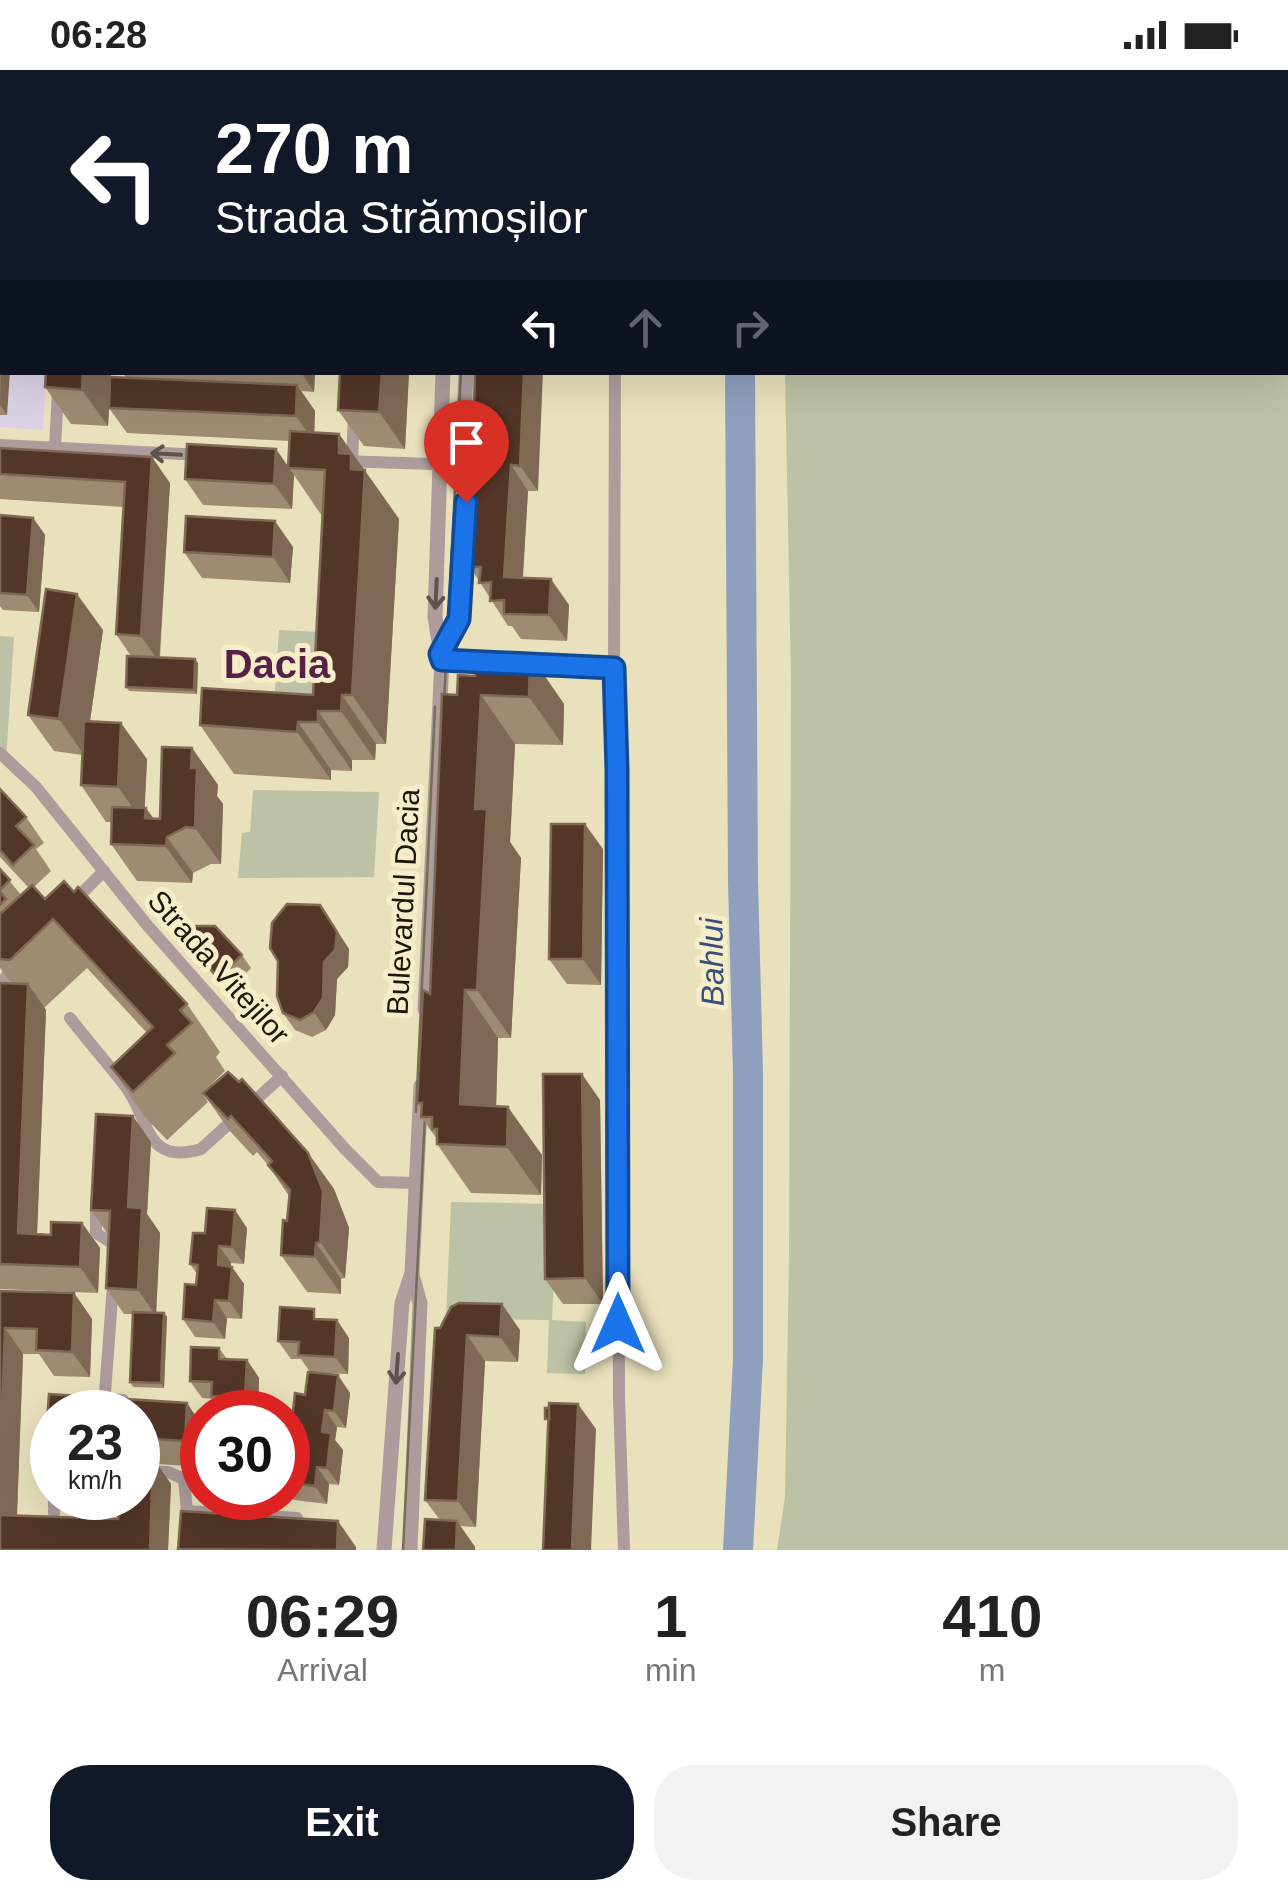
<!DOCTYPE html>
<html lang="en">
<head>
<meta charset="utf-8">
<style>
	body { margin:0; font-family:Arial,sans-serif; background:#f2f2f2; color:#222; height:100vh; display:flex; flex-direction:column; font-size:38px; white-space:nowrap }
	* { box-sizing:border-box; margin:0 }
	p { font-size:32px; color:#767676 }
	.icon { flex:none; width:55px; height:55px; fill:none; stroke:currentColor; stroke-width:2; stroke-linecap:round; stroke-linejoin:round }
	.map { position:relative; height:1480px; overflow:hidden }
	.drawer { display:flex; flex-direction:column; background:#fff; flex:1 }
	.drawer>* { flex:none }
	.guide { position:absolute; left:0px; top:0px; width:1290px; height:305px; box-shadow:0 10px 40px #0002; background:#111827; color:#fff; overflow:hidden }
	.speed { position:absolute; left:30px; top:1320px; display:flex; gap:20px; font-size:50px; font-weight:700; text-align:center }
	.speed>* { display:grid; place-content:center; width:130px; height:130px; border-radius:50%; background:#fff; box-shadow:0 10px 40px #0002; line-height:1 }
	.speed small { font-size:25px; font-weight:400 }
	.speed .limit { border:15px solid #d22; background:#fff; color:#111 }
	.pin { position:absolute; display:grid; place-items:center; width:85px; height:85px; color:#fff; margin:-102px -42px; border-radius:50% 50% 50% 0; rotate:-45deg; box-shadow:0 0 10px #0007 }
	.pin .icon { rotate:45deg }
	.me { position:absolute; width:110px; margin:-55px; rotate:0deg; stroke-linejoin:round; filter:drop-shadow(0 0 8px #0008) }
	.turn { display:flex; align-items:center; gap:35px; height:210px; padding:0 50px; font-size:45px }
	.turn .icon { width:130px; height:130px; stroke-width:2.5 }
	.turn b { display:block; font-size:70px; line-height:85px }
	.lanes { display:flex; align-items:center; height:95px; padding:0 50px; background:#0003; justify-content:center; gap:50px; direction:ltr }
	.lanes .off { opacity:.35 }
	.eta { display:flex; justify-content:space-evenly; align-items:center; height:170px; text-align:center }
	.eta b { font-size:60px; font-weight:700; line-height:70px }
	.action { display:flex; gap:20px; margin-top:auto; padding:20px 50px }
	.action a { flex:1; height:115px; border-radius:40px; background:#111827; color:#fff; font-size:40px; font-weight:700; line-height:115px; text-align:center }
	.action a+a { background:#f2f2f2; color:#222 }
	.status { display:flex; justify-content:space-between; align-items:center; height:70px; padding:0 50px; background:#fff; direction:ltr }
	.status svg { height:28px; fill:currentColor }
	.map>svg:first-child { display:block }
	.education { fill:#dbd1e5 }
	.green { fill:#bdc1a5 }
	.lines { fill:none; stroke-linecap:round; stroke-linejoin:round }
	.river { stroke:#8ea0be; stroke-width:30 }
	.minor { stroke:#ae9c9d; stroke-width:12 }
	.tertiary { stroke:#ae9c9d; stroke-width:15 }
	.tram { stroke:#746e57; stroke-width:2.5 }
	.wall { fill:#9e8b72 }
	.shaded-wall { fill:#806954 }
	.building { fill:#533627; stroke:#806954; stroke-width:2.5 }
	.oneway { stroke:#5d534d }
	.route-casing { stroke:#114b97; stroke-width:25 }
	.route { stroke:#1a73e8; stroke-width:18 }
	.labels { text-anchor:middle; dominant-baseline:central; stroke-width:10; stroke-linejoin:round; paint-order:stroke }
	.street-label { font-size:30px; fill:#1b180b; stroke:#f6edc9 }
	.water-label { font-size:32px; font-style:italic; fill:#374f7b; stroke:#f6edc9 }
	.district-label { font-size:40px; font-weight:bold; fill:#5a1f47; stroke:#f6edc9 }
</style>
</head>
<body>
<div class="status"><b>06:28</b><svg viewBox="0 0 49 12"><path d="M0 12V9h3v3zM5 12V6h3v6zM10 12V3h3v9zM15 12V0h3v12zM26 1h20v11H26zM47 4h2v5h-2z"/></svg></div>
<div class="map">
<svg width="1288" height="1480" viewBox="0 0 1288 1480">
	<rect width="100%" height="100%" fill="#e9e0bc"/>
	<polygon class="education" points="0,169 2,302 46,303 43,360 0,357"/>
	<g class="green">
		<polygon points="1288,120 1288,1480 777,1480 785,1427 789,1188 791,610 785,303 1288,302"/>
		<polygon points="279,560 320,562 316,636 274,634"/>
		<polygon points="0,566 14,567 6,691 0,684"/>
		<polygon points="253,720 379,722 374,807 238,808 242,763 250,762"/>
		<polygon points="451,1132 557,1134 552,1250 586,1252 585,1304 547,1303 549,1250 446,1249"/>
	</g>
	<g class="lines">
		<g class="river">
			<polyline points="808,2 809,0"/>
			<polyline points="738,1480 748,1289 748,1003 743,811 740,302"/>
		</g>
		<g class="minor">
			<polyline points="683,2 684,0"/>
			<polyline points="0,149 2,149"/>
			<polyline points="615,302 614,599 617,700 619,1328 624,1480"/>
			<polyline points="0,375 202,385"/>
			<polyline points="55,378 59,302"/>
			<polyline points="342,391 462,395"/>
			<polyline points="352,391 354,344"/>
			<polyline points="442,590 489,592"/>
			<polyline points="519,594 614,599"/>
			<polyline points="0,683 36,717 147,855 345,1079 378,1112 417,1113"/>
			<polyline points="73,832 104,801"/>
			<polyline points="0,916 15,893"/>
			<path d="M70,948C88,971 108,994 126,1017C150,1049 144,1096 201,1079L282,1006"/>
			<polyline points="96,1130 96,1163 112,1173 113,1185"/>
			<polyline points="113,1215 105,1323 109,1329 123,1330"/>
			<polyline points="138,1401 168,1402 184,1409 187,1441 297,1448"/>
			<polyline points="54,1443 54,1428"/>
		</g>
		<g class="tertiary">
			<polyline points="469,2 469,0"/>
			<polyline points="440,584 459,549 465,432 462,395 466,302"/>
			<polyline points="425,939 442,590 435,547 443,302"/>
			<polyline points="384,1480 402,1233 412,1203 421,1016"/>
			<polyline points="410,1480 420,1233 412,1205"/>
		</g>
		<g class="tram">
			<polyline points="474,2 474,0"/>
			<polyline points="443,651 461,302"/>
			<polyline points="416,1042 435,637"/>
			<polyline points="403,1480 426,1026"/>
		</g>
	</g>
	<g class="wall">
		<polygon points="0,0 105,0 105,2 0,3"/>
		<polygon points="0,161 7,345 0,345"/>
		<polygon points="123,302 315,302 314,322 301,321 315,341 314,362 339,364 399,449 386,674 376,674 375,690 352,690 352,701 331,700 331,710 234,704 200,655 313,625 322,446 294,405 292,439 203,435 185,409 276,379 288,397 290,371 127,363 109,338 108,356 71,354 45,317 111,307 126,308"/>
		<polygon points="409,302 405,379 364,376 338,340"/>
		<polygon points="475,302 538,421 528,421 523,508 569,535 567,571 521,569 512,556 508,556 470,497"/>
		<polygon points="0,378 170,413 160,587 198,593 197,624 129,621 126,617 131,586 116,564 124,437 0,429"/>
		<polygon points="0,445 33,448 45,465 39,542 3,540 0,536"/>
		<polygon points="293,477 290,513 202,508 184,482"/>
		<polygon points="103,560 90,651 147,689 144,738 153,749 160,749 192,678 218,715 217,726 223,734 221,794 211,794 193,803 192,813 137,811 111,774 112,752 106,752 81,715 82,685 54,681 28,645"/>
		<polygon points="530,585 564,634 563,675 515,674 510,772 521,788 511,968 498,968 496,1036 542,1085 541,1125 471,1123 437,1074 437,1069 421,1047 422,1039 417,1033 430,924 457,625 475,606"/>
		<polygon points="0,719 26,747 44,773 36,779 51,801 34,817 45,829 187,934 220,982 216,987 225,1001 202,1023 208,1032 167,1070 144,1046 111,997 147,963 87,898 44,938 46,940 37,1164 51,1165 82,1153 100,1178 98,1223 0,1219 0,913 11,913 0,898 0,799 21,825 28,817 0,787"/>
		<polygon points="603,779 601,915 567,914 549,889"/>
		<polygon points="332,853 349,879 348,897 337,909 335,945 326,960 312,967 295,960 283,943"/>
		<polygon points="187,872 242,885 251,898 227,922"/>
		<polygon points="203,1023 308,1083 334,1119 349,1158 345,1208 341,1209 341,1224 307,1222 281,1185 287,1151 289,1126 268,1095 257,1082 253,1086 229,1060"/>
		<polygon points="600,1030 603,1234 563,1234 545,1209"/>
		<polygon points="151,1072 147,1144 160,1163 156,1243 164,1243 167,1247 164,1318 133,1317 130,1312 133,1244 124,1244 106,1218 109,1166 91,1140"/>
		<polygon points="247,1158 244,1194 231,1193 231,1196 244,1214 242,1249 227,1248 225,1269 195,1267 183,1249 196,1215 197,1204 190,1194 205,1163"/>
		<polygon points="0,1221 74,1223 92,1249 90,1307 54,1306 39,1284 23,1284 17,1445 118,1449 119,1428 138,1428 138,1342 52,1342 52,1371 46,1363 49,1324 187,1333 202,1356 202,1397 157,1394 171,1414 168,1480 0,1480"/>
		<polygon points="322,1250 349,1268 348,1304 317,1303 350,1323 346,1358 337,1357 335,1370 343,1380 339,1415 329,1414 327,1434 294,1430 288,1421 288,1378 298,1379 299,1370 291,1359 305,1325 310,1302 301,1289 291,1289 278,1271"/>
		<polygon points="440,1258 520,1260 518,1292 485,1291 476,1457 460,1456 475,1477 475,1480 423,1480 440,1450 425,1430"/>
		<polygon points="219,1278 227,1289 247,1290 259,1308 258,1342 222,1342 213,1329 202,1328 190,1311"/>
	</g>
	<g class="shaded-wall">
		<rect x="150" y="0" width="36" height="2"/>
		<rect x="390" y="0" width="28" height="2"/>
		<rect x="528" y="0" width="19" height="2"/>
		<rect x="614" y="0" width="19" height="2"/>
		<polygon points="1,161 2,163 2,208 0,204"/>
		<polygon points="2,254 2,302 10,302 7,345 0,335"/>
		<polygon points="83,302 111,302 108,356 82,320"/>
		<polygon points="301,302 315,302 314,322"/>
		<polygon points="382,302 409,302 405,379 379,342"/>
		<polygon points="524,302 543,302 538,421 520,396"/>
		<polygon points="297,315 315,341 314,372 296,346"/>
		<polygon points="339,364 399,449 386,674 352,625"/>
		<polygon points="276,379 294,405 292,439 274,414"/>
		<polygon points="152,387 170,413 159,592 141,566"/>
		<polygon points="511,395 528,421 521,533 504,507"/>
		<polygon points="33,448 45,465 39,542 27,525"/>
		<polygon points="275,451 293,477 290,513 273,487"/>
		<polygon points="551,509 569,535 567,571 549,545"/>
		<polygon points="77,524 103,560 85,686 59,649"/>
		<polygon points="530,585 564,634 563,675 529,627"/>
		<polygon points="195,589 198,593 197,624 194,620"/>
		<polygon points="342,625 376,674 375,690 341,641"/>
		<polygon points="481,625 515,674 510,772 521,788 511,968 477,920 475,739"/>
		<polygon points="318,641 352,690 352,701 318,652"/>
		<polygon points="298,652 331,700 331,710 297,662"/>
		<polygon points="121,653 147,689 144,754 118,717"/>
		<polygon points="192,678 218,715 217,726 223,734 221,794 195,758 191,698"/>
		<polygon points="146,738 193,803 192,813 145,748"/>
		<polygon points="585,754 603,779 601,915 583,889"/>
		<polygon points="320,835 349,879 348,897 337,909 335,945 326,960 314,942 324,892"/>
		<polygon points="28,914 46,940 36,1189 18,1163"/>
		<polygon points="465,920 498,968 495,1076 460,1034"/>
		<polygon points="582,1004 600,1030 603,1234 585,1208"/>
		<polygon points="508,1037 542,1085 541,1125 507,1077"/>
		<polygon points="133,1046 151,1072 147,1144 160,1163 156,1246 138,1220 128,1137"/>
		<polygon points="308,1083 334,1119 349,1158 345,1208 320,1172"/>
		<polygon points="235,1140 247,1158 244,1194 232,1177"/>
		<polygon points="82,1153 100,1178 98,1223 80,1197"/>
		<polygon points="316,1173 341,1209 341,1224 315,1187"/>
		<polygon points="219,1176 231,1193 230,1213 218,1195"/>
		<polygon points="232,1197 244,1214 242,1249 229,1231"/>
		<polygon points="74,1223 92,1249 90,1307 72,1282"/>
		<polygon points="215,1230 227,1248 225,1269 213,1252"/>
		<polygon points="502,1234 520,1260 518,1292 500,1267"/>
		<polygon points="164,1243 167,1247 164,1318 161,1313"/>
		<polygon points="337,1250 349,1268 348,1304 335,1287"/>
		<polygon points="5,1258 23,1284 16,1470 0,1447 0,1397"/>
		<polygon points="467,1265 485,1291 476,1457 458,1431"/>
		<polygon points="247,1290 259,1308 258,1342 255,1342 245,1328"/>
		<polygon points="338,1305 350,1323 346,1358 334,1341"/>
		<polygon points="187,1333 202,1356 202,1397 185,1371"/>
		<polygon points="578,1334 596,1359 591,1480 572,1480"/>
		<polygon points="325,1340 337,1357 335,1370 343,1380 339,1415 327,1398 322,1362"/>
		<polygon points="153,1388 171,1414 168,1480 150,1480"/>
		<polygon points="317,1397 329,1414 327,1434 315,1416"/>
		<polygon points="338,1451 356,1477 356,1480 337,1480"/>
		<polygon points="457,1451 475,1477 475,1480 456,1480"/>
	</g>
	<g class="building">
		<rect x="117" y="0" width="33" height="2"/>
		<rect x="203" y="0" width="115" height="2"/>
		<polygon points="352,0 390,0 390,2 351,2"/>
		<rect x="498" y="0" width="30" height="2"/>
		<rect x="577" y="0" width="37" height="2"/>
		<polygon points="0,202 2,202 2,254 0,295"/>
		<polygon points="46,302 83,302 82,320 45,317"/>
		<polygon points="340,302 382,302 379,342 338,340"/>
		<polygon points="475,302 524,302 520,396 511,395 504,507 551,509 549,545 504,544 504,530 490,531 491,512 479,513 481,497 470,497"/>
		<polygon points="110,307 297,315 296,346 109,338"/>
		<polygon points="290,361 339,364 339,383 351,384 351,399 365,400 352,625 342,625 341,641 318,641 318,652 298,652 297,662 200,655 202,618 313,625 325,400 288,398"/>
		<polygon points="187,374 276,379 274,414 185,409"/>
		<polygon points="0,378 152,387 141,566 116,564 125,412 0,404"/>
		<polygon points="0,445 33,448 27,525 0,523"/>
		<polygon points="186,446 275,451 273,487 184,482"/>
		<polygon points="46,519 77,524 59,649 28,645"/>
		<polygon points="530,585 529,627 481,625 475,739 487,739 477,920 465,920 460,1034 508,1037 507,1077 437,1074 437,1059 432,1059 432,1047 421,1047 422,1033 417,1033 423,920 430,924 442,624 457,625 458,605 475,606 476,586"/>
		<polygon points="127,586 195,589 194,620 126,617"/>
		<polygon points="84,651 121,653 118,717 81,715"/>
		<polygon points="162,677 192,678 191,698 197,698 195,758 186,757 167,767 166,776 111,774 112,737 146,738 145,748 160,749"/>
		<polygon points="0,719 26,747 16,756 34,775 13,795 0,780"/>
		<polygon points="551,754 585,754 583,889 549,889"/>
		<polygon points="0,799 10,810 0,820"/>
		<polygon points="64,811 74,822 78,817 187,934 180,940 192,953 167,975 175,983 133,1022 111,997 153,957 53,849 10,890 0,889 0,844 32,815 45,829"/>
		<polygon points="0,822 6,829 0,835"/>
		<polygon points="287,834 320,835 337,862 335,880 324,892 323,928 314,942 300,950 283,943 277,926 278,891 270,878 272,853"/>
		<polygon points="188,856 215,856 242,885 218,908 187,872"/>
		<polygon points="0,913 28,914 18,1163 51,1165 51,1152 82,1153 80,1197 0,1194"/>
		<polygon points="228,1002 239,1012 242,1009 308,1083 323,1121 320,1172 316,1173 315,1187 281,1185 283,1150 287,1151 290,1120 268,1095 272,1091 231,1046 228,1049 203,1023"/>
		<polygon points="543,1004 582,1004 585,1208 545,1209"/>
		<polygon points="96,1044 133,1046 128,1137 142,1138 138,1220 106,1218 110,1141 91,1140"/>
		<polygon points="207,1138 235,1140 232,1177 219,1176 218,1195 232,1197 229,1231 215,1230 213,1252 183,1249 185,1214 196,1215 198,1195 190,1194 193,1163 205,1163"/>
		<polygon points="0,1221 74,1223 72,1282 36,1280 37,1259 5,1258 0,1397"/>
		<polygon points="459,1233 502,1234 500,1267 467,1265 458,1431 425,1430 435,1258 440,1258 451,1237"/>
		<polygon points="280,1237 314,1239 314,1249 337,1250 335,1287 298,1285 299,1272 278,1271"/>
		<polygon points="133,1242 164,1243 161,1313 130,1312"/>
		<polygon points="191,1277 219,1278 219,1289 247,1290 245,1328 211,1326 212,1312 190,1311"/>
		<polygon points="308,1302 338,1305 334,1341 325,1340 322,1362 331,1363 327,1398 317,1397 315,1416 288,1413 288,1378 298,1379 300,1360 291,1359 295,1323 305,1325"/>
		<polygon points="49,1324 187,1333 185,1371 138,1368 138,1342 52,1342 52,1363 46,1363"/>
		<polygon points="549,1333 578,1334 572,1480 543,1480"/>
		<rect x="545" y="1338" width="4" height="11"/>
		<polygon points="138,1388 153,1388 150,1480 0,1480 0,1445 118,1449 119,1428 138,1428"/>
		<polygon points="181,1441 338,1451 337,1480 178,1479"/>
		<polygon points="425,1449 457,1451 456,1480 423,1480"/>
	</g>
	<defs><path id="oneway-shaft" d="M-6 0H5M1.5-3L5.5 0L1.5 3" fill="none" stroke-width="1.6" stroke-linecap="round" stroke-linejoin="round" transform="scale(2.5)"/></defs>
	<g class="oneway">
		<use href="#oneway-shaft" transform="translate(166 384) rotate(-177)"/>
		<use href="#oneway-shaft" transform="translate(436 524) rotate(93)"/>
		<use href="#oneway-shaft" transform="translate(397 1299) rotate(94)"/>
	</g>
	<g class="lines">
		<g class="route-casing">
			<polyline id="route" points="466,432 459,549 440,584 442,590 614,598 617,700 618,1254"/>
		</g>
		<use href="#route" class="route"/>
	</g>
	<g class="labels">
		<g class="street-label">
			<text transform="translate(403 832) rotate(-87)">Bulevardul Dacia</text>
			<text transform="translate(219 897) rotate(48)">Strada Vitejilor</text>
		</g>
		<g class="water-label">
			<text transform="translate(712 892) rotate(-91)">Bahlui</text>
		</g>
		<g class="district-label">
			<text x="277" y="594">Dacia</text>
		</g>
	</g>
</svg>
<div class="speed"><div>23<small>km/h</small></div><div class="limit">30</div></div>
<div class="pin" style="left:466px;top:432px;background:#d93025"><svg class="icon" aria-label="arrive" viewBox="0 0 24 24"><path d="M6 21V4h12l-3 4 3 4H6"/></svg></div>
<svg class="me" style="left:618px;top:1254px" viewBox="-20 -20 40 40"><path d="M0-17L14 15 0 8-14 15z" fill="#1a73e8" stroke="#fff" stroke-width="4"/></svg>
<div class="guide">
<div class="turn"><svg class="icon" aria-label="left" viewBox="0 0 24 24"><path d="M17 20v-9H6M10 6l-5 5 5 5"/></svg><div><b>270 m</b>Strada Strămoșilor</div></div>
<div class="lanes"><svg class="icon" aria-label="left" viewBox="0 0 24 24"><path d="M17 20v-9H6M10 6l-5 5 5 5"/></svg><svg class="icon off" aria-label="ahead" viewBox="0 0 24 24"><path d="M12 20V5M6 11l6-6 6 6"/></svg><svg class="icon off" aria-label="right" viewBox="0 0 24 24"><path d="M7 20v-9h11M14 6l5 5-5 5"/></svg></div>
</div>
</div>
<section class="drawer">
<div class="eta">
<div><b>06:29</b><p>Arrival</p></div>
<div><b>1</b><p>min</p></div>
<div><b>410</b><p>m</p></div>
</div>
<div class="action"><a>Exit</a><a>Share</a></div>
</section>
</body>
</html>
